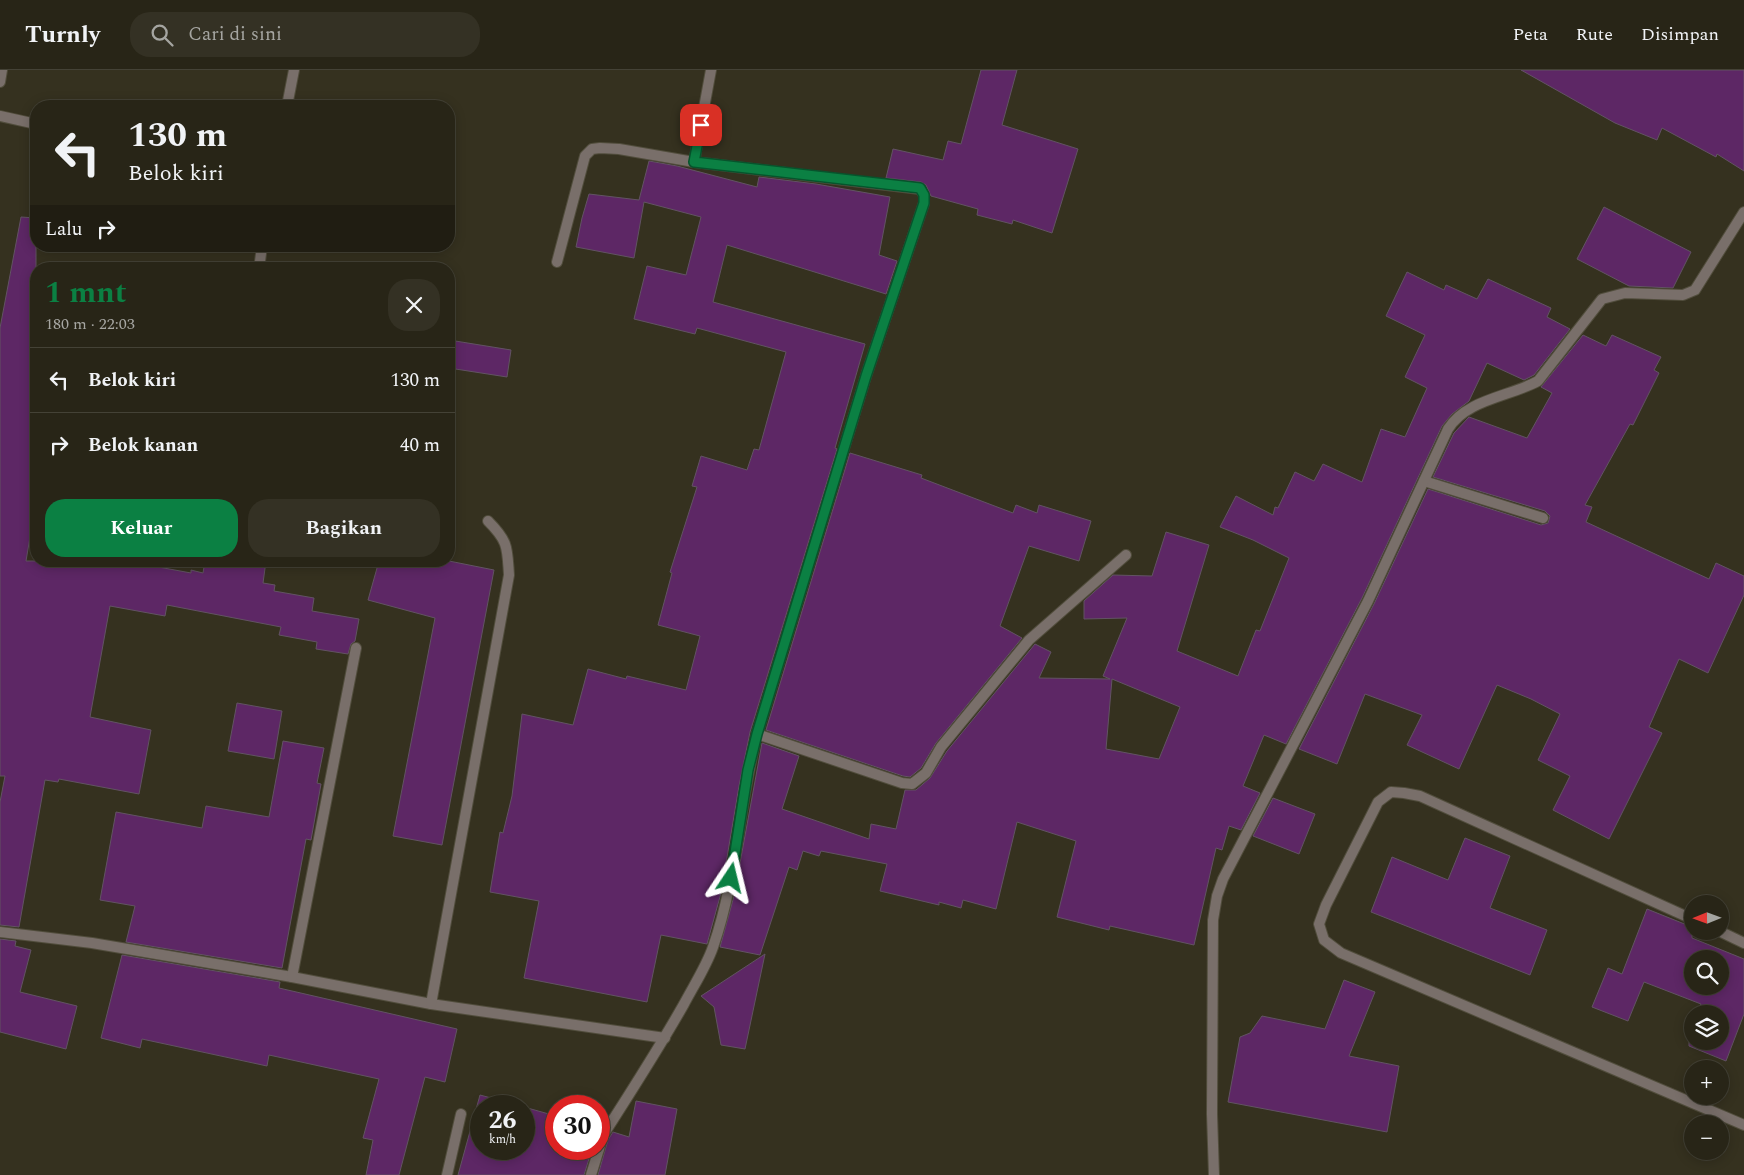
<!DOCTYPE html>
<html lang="id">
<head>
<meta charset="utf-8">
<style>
	body { margin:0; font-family:Spectral,serif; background:#343124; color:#f1f3f6; height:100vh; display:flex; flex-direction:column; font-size:19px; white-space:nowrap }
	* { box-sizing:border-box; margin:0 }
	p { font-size:16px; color:#a5a5a1 }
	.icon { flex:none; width:28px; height:28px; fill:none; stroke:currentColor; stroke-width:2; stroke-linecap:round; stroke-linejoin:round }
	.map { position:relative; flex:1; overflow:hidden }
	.sheet { position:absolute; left:30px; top:192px; width:425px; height:305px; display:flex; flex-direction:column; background:#282517; border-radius:20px; box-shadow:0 2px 12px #0003,0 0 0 1px #444236 }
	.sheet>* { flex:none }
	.top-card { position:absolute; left:30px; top:30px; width:425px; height:152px; border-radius:20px; box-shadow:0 2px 12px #0003,0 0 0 1px #444236; background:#282517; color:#f1f3f6; overflow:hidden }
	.needle { width:32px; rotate:269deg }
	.controls { position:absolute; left:1684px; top:825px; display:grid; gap:10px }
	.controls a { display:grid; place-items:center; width:45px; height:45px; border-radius:50%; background:#282517; box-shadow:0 2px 12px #0003,0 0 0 1px #444236; font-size:25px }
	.speed { position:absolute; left:470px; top:1025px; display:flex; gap:10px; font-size:25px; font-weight:700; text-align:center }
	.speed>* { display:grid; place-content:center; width:65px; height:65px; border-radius:50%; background:#282517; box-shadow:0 2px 12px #0003,0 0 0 1px #444236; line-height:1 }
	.speed small { font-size:12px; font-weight:400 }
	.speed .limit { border:8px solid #d22; background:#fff; color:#111 }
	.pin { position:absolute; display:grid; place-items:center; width:42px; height:42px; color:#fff; margin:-21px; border-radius:10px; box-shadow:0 2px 8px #0006 }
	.me { position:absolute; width:55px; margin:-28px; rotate:10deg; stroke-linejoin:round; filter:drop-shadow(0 0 4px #0008) }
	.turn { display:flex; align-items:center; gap:18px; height:105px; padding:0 15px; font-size:22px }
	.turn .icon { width:65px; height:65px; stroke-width:2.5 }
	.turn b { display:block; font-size:35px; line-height:42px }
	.then { display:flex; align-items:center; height:48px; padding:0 15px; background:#0003; gap:10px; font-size:19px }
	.round { display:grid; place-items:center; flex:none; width:52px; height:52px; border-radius:20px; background:#343124 }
	.overview { display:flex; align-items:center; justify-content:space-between; height:85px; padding:0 15px }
	h1 { font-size:30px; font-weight:700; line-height:38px; color:#0b8043 }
	.primary-button { display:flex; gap:10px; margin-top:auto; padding:10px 15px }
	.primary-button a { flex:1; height:58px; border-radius:20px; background:#0b8043; color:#fff; font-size:20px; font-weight:700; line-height:58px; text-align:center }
	.primary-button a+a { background:#343124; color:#f1f3f6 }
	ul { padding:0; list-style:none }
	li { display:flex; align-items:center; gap:15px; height:65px; padding:0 15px; border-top:1px solid #444236 }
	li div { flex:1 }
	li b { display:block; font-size:19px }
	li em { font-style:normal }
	header { display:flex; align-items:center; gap:30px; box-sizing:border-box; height:70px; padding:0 25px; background:#282517; border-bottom:1px solid #444236 }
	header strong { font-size:24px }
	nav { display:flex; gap:28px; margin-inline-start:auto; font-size:18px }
	.search { width:350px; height:45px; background:#343124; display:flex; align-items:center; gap:12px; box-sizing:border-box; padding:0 18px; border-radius:20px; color:#a5a5a1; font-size:19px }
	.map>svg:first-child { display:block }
	.building { fill:#5d2765; stroke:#625363; fill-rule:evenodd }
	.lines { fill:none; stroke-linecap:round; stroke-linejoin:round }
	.minor-casing { stroke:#514d3c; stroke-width:12 }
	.minor { stroke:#796f6a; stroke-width:10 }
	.route-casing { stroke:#07532c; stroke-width:12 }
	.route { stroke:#0b8043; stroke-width:9 }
</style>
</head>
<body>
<header>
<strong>Turnly</strong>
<div class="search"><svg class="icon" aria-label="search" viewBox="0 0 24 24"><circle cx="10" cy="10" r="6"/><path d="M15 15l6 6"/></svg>Cari di sini</div>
<nav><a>Peta</a><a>Rute</a><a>Disimpan</a></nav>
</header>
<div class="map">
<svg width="1744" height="1105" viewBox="0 0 1744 1105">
	<rect width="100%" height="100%" fill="#35311f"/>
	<g class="building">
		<polygon points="981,0 1017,0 1002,55 1078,79 1052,163 1013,150 1012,154 977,145 978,139 931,126 926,115 921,112 886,108 893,79 943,90 948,71 961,74"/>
		<polygon points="1521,0 1744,0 1744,101 1717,84 1716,87 1662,58 1657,70 1615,53"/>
		<polygon points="649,91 677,96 757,117 759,107 816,114 890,127 879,185 897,191 886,224 727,175 713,232 865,274 835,378 837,379 750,662 739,716 721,823 707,874 661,865 647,932 524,908 539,831 490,822 500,762 503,763 512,726 522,644 573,655 588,599 626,609 627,606 686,620 700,566 658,555 672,503 670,502 697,417 692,416 701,386 747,400 754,379 759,380 786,282 697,258 695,264 634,249 647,196 686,205 701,147 644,132 634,188 576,177 582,148 589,124 639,130"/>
		<polygon points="1604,137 1691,182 1673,218 1629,216 1577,189"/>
		<polygon points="21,147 36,148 36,409 31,436 35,437 26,491 126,491 191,503 191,500 203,503 205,491 266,491 263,513 275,515 274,521 314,528 312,541 359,549 355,571 351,574 348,584 316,579 317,572 279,565 281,557 167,535 165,546 110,536 90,647 151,660 139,724 59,709 58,712 45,710 19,857 0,855 0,732 5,706 0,706 0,258"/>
		<path d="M1407,202L1444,220L1446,215L1477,229L1488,209L1551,238L1547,247L1570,259L1534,305L1524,310L1487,293L1469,331L1452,344L1442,356L1362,528L1286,674L1264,665L1243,716L1260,723L1241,760L1229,756L1222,780L1216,778L1194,875L1110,856L1109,860L1057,847L1076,771L1017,752L996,839L963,830L961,838L939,832V835L880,821L887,794L821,781L819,786L803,781L797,800L789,797L760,885L720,877L734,826L762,673L799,686L782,739L869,769L871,754L896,759L905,720H916L930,708L947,681L1035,574L1051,582L1039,608L1110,609L1103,606L1127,548L1084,549V531L1113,505L1152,506L1166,462L1209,475L1177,581L1238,606L1256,560L1260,561L1289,488L1253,470L1220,457L1236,426L1273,445L1275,437L1278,438L1295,402L1314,411L1323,394L1362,412L1381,359L1405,367L1427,318L1405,307L1425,265L1386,246ZM1112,609L1180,637L1159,689L1106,679Z"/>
		<polygon points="1583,265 1606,276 1612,265 1661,287 1654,300 1659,303 1633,355 1630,354 1585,435 1592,437 1586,452 1709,509 1716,493 1744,506 1744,525 1708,603 1679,589 1649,657 1662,663 1609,769 1553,740 1570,706 1538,690 1560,644 1531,629 1497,615 1459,699 1407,675 1422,645 1365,624 1337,694 1299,679 1374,534 1428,419 1541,455 1548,453 1550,446 1545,441 1433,407 1454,363 1469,347 1527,368 1552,323 1541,317"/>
		<polygon points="449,270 511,280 507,307 449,298"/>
		<polygon points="850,383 922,405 921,408 1013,443 1016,435 1037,443 1039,435 1091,451 1079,491 1029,476 1000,556 1022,568 936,673 921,698 910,707 903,706 766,660"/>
		<polygon points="379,491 449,491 494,500 442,775 393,766 435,548 368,530"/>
		<polygon points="237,633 282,641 274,689 228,681"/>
		<polygon points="283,671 324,678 317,713 321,714 311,770 306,769 282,898 126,872 135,836 100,830 116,742 202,758 206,736 269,747"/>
		<polygon points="1273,728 1315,744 1299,784 1253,766"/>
		<polygon points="1465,768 1510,786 1490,838 1547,860 1530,905 1371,842 1392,787 1448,810"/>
		<path d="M1647,839L1692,857V868L1744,889V944L1726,991L1689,976V965L1692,956V971H1720V944H1697L1701,934L1644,912L1628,951L1592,937L1608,898L1622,904ZM1692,889H1720V916H1692Z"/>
		<polygon points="0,869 16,871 15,876 31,880 20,922 77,936 66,979 0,962"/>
		<polygon points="765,884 745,979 721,975 714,937 701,926"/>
		<polygon points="122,885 280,912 279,918 457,959 445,1012 425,1007 399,1105 366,1105 373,1070 363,1068 379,1009 269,985 267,996 142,969 140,978 101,968"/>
		<polygon points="1344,910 1375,922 1349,986 1399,996 1387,1062 1228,1032 1240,967 1250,963 1262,946 1325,959"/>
		<polygon points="480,1025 521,1036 481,1036 481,1079 524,1079 524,1037 556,1046 556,1079 592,1079 584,1105 458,1105"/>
		<polygon points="636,1031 677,1039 665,1105 598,1105 608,1070 613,1062 629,1067"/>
	</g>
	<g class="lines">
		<g class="minor-casing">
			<g id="minor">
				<polyline points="0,12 2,0"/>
				<polyline points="287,36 294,0"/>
				<polyline points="0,46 36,54"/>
				<polyline points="694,92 711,0"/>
				<polyline points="557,192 585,86 592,79 600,78 619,79 694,92 920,119 924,125 924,133 866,306 757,664 902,713 912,714 926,703 941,677 1029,570 1126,485"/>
				<polyline points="259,199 262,176"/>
				<polyline points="1424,411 1543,448"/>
				<polyline points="1692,849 1420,726 1404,723 1391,722 1378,732 1326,835 1319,854 1324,870 1341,883 1744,1055"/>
				<polyline points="1719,861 1744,873"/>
				<polyline points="0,862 92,873 292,907 431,934 665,968"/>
				<polyline points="292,907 356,578"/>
				<path d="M431,934L509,505C507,478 509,472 488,451"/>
				<path d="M599,1079L602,1067C630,1023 658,980 684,934C694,915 706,897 713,877C737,808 739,734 757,664"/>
				<polyline points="447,1105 461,1044"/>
				<polyline points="591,1105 599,1079"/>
				<path d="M1214,1105L1212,1044L1213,850L1217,826L1223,809L1368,531L1448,359C1467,329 1509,327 1538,311L1602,229L1625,223L1683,225L1695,220L1744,142"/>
			</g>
		</g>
		<use href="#minor" class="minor"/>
	</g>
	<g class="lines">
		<g class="route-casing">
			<polyline id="route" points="701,55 694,92 920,118 924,125 924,133 866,306 757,664 748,700 731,808"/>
		</g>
		<use href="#route" class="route"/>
	</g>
</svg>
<div class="controls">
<a><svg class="needle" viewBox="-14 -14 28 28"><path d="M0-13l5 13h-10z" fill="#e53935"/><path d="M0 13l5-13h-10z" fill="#a5a5a1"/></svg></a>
<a><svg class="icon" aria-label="search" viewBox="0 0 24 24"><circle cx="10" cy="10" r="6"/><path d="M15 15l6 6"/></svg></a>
<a><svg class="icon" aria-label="layers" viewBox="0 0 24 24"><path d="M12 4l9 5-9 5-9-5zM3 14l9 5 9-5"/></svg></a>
<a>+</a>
<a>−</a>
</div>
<div class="speed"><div>26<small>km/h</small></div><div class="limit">30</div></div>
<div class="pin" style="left:701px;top:55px;background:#d93025"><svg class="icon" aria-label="arrive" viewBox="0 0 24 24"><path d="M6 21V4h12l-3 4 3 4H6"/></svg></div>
<svg class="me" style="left:731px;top:808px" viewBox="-20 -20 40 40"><path d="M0-17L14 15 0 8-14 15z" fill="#0b8043" stroke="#fff" stroke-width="4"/></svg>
<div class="top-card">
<div class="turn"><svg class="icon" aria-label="left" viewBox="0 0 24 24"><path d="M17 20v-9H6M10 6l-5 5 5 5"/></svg><div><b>130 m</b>Belok kiri</div></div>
<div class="then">Lalu<svg class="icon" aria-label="right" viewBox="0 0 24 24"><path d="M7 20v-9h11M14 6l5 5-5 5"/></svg></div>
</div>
<section class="sheet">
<div class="overview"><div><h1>1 mnt</h1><p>180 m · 22:03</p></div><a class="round"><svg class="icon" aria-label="close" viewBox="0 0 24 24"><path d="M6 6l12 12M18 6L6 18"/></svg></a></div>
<ul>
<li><svg class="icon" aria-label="left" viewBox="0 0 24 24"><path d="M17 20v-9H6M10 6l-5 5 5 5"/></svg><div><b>Belok kiri</b></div><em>130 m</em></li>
<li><svg class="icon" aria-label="right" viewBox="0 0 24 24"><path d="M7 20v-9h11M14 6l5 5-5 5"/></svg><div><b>Belok kanan</b></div><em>40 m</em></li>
</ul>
<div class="primary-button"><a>Keluar</a><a>Bagikan</a></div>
</section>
</div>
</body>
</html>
